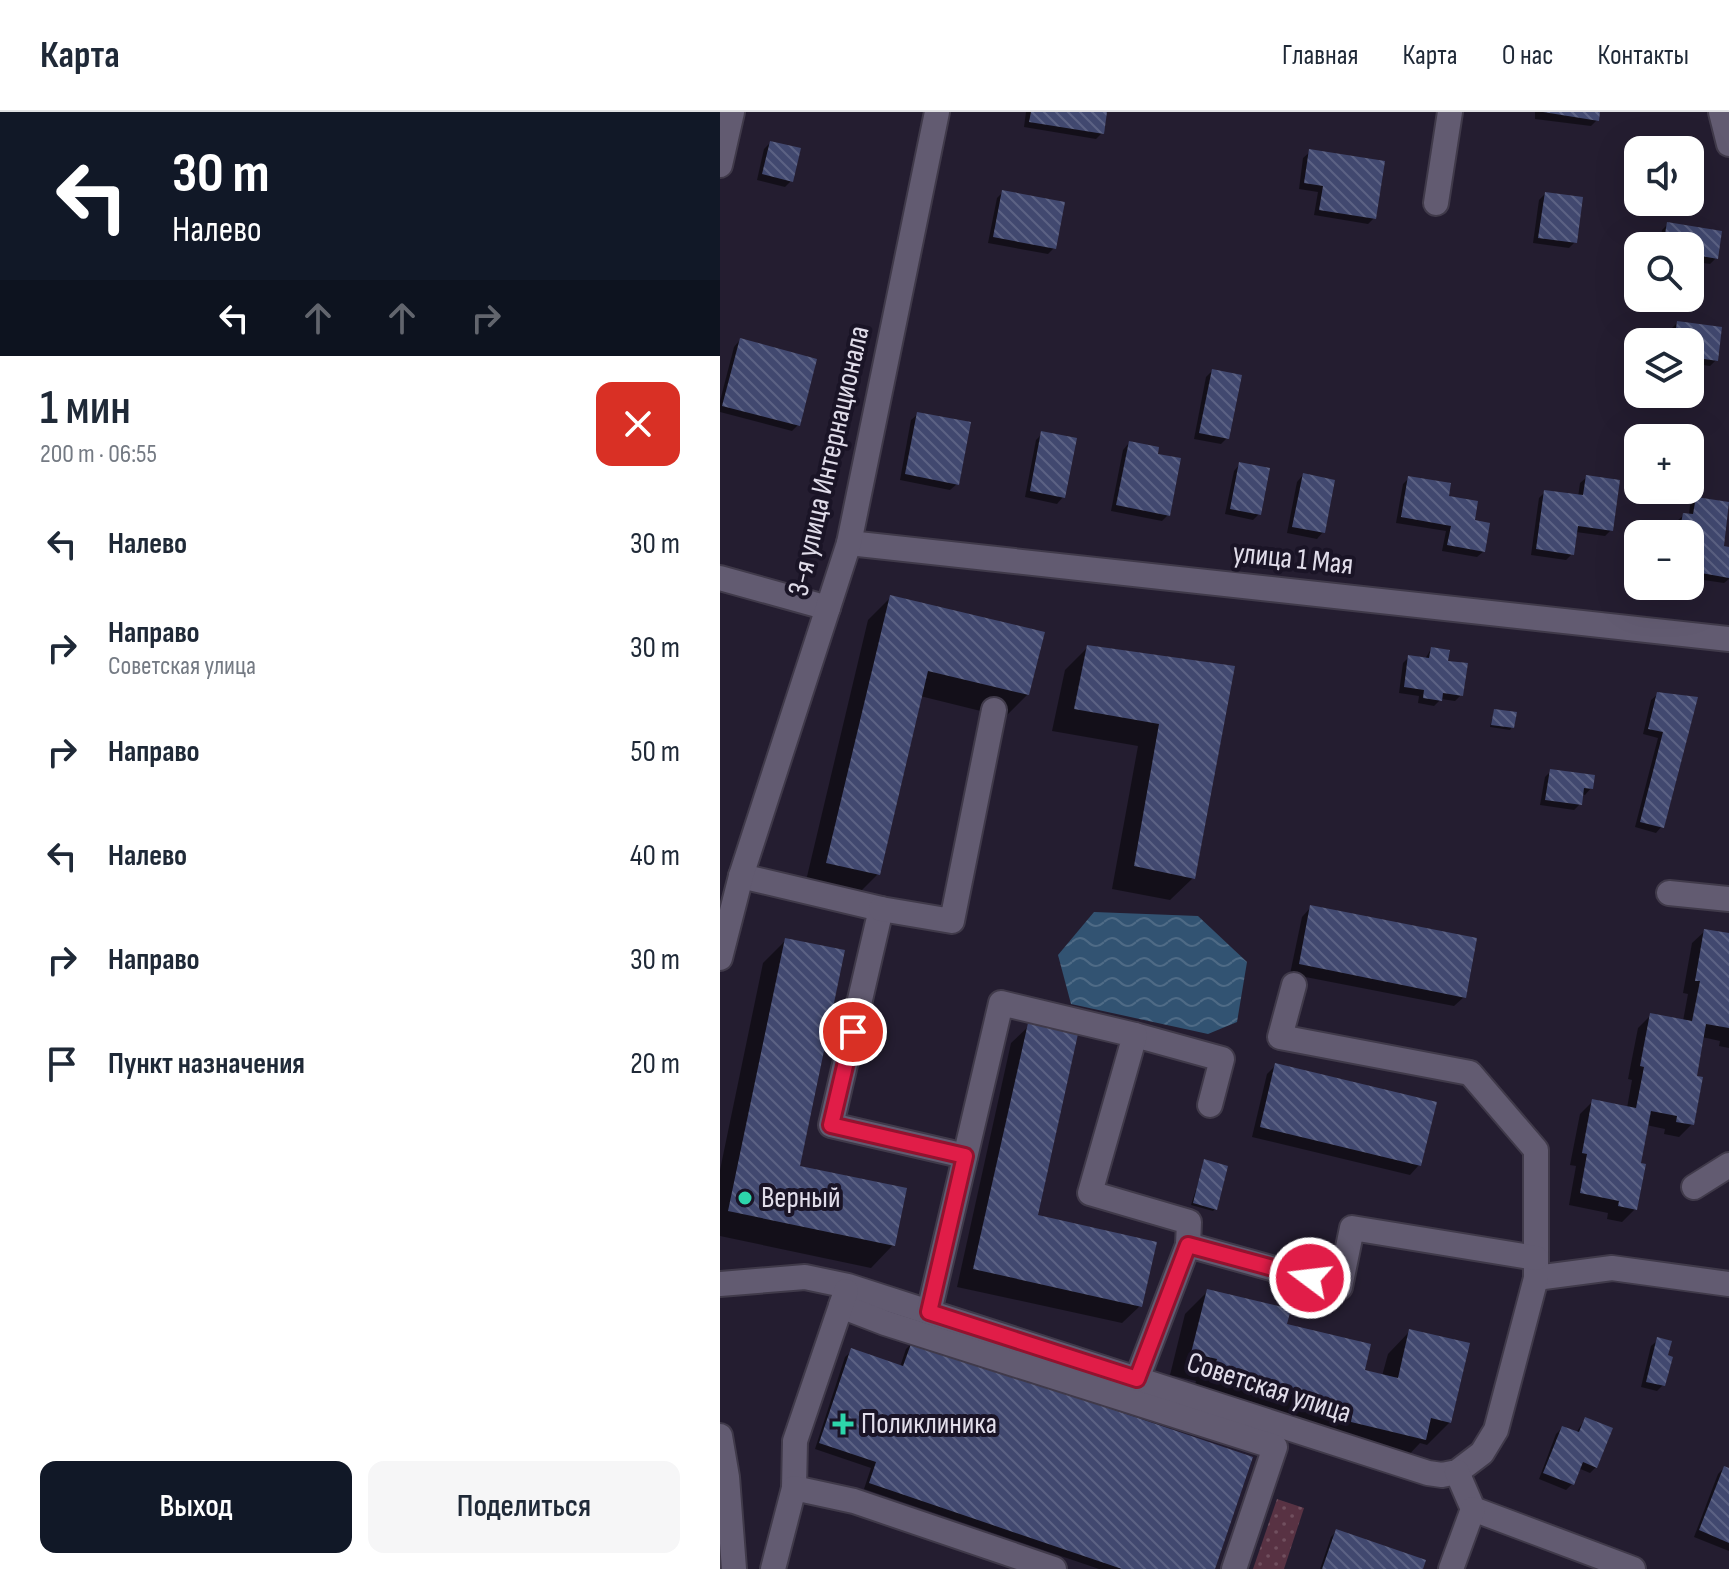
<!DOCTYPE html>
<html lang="ru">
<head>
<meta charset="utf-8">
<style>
	body { margin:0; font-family:"Sofia Sans Condensed",sans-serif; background:#f6f6f7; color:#1f2937; height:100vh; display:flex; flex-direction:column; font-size:30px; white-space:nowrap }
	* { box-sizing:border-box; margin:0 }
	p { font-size:26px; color:#747a83 }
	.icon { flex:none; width:44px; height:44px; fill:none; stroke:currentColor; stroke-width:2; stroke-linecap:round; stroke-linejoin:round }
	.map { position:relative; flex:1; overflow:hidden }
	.sheet { display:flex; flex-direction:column; background:#fff; width:720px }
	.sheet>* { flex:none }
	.hud { background:#111827; color:#fff; overflow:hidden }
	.controls { position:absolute; left:904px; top:24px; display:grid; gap:16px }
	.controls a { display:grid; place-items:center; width:80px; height:80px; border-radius:16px; background:#fff; box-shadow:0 8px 32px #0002; font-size:40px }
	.pin { position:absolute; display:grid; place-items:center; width:68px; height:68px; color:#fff; margin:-34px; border:4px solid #fff; border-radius:50%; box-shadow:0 2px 8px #0007 }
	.me { position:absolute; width:88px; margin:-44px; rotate:285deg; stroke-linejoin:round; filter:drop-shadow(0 0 6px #0008) }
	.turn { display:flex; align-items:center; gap:28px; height:168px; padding:0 40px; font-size:36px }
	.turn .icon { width:104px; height:104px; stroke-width:2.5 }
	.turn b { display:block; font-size:56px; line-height:68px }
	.lanes { display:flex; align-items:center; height:76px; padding:0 40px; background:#0003; justify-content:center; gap:40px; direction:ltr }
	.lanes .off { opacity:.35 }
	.round { display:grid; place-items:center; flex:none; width:84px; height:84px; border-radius:16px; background:#f6f6f7 }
	.head { display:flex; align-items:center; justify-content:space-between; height:136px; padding:0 40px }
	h1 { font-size:48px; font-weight:600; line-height:60px }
	.cta { display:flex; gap:16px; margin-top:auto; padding:16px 40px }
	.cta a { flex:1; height:92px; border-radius:16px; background:#111827; color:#fff; font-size:32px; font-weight:600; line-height:92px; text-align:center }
	.cta a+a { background:#f6f6f7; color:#1f2937 }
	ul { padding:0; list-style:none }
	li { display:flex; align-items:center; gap:24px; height:104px; padding:0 40px }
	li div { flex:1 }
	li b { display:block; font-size:30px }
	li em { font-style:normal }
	header { display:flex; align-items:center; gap:48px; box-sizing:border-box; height:112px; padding:0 40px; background:#fff; border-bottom:2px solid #e0e1e3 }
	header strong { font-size:38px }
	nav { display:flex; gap:44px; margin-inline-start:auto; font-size:28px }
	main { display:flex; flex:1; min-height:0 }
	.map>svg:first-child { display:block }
	.green { fill:url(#green-dots) }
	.water { fill:url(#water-waves) }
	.shadow { fill:#0007 }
	.building { fill:url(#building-back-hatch) }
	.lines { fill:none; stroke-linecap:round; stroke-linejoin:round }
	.minor-casing { stroke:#403a4a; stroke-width:28 }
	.minor { stroke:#625b71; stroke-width:24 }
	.route-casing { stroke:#92132f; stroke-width:20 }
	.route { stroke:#e11d48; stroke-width:14 }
	.poi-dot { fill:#2dd5ab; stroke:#1a1426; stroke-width:3 }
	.labels { text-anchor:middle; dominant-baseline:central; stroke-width:8; stroke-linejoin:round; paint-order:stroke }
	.street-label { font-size:30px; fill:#e1ddea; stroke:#1a1426 }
	.poi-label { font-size:30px; fill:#e1ddea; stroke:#1a1426; text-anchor:start }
</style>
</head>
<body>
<header>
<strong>Карта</strong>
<nav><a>Главная</a><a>Карта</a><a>О нас</a><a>Контакты</a></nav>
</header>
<main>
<section class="sheet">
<div class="hud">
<div class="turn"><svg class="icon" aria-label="left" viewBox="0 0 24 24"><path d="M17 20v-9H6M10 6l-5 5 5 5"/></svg><div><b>30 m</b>Налево</div></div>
<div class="lanes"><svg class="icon" aria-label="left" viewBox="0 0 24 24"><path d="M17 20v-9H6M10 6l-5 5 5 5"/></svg><svg class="icon off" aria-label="ahead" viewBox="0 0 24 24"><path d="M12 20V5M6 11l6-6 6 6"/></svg><svg class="icon off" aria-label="ahead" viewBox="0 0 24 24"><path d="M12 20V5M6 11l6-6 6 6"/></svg><svg class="icon off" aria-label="right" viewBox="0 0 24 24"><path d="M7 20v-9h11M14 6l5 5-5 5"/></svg></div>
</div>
<div class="head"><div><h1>1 мин</h1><p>200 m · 06:55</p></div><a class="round" style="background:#d93025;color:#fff"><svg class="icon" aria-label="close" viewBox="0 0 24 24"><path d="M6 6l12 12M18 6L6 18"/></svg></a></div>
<ul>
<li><svg class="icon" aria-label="left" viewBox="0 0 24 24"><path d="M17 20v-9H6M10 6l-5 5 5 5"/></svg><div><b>Налево</b></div><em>30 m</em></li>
<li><svg class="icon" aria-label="right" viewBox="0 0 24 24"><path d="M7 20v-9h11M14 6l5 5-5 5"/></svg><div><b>Направо</b><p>Советская улица</p></div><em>30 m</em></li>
<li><svg class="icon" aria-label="right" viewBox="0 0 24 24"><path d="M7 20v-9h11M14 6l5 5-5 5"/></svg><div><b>Направо</b></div><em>50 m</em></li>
<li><svg class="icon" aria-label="left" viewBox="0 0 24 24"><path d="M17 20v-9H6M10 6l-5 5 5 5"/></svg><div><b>Налево</b></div><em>40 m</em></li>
<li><svg class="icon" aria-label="right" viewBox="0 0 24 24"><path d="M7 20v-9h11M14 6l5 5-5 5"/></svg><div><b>Направо</b></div><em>30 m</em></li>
<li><svg class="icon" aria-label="arrive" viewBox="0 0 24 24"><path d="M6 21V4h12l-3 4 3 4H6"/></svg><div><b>Пункт назначения</b></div><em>20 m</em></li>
</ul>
<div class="cta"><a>Выход</a><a>Поделиться</a></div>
</section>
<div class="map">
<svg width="1009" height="1457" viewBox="0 0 1009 1457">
	<defs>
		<pattern id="green-dots" width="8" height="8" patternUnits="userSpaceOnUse" patternTransform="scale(2)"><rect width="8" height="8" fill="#583243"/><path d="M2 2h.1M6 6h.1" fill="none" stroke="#704f5e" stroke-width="1.8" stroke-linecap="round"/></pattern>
		<pattern id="water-waves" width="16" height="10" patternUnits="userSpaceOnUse" patternTransform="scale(2)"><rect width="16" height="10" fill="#325372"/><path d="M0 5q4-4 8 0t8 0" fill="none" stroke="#4f6b86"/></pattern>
		<pattern id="building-back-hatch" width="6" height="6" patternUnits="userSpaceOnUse" patternTransform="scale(2)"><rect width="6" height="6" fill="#41486f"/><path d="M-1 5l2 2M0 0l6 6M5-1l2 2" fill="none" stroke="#5c6284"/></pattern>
	</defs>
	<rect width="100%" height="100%" fill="#241d30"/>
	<polygon class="green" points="557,1387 584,1396 564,1457 533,1457"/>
	<polygon class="water" points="374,800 478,804 527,850 517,910 488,922 351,892 338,843"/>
	<g class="shadow">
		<polygon points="306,0 385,0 382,21 376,27 304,15"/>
		<polygon points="815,0 878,0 877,8 871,14 815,7"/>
		<polygon points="50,31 71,69 65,75 37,68 44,37"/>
		<polygon points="590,40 654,106 648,112 594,103 598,80 579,77 583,46"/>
		<polygon points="283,80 334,136 328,142 268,131 277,86"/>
		<polygon points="825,82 855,130 849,136 813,131 819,88"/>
		<polygon points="948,112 996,146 990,152 970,149 970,134 939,134 942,118"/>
		<polygon points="957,211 996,248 990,254 970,251 970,230 949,230 951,217"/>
		<polygon points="20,228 78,313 72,319 0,300 0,289 14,235"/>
		<polygon points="492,259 507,326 501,332 474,327 486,265"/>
		<polygon points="198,302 237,372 230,378 180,368 191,308"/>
		<polygon points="322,322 343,385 337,392 305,385 316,328"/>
		<polygon points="409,331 448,403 442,409 391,399 403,338"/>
		<polygon points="520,352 539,402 533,408 505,402 514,359"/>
		<polygon points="583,363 603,420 597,427 567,421 577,370"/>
		<polygon points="867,365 891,418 885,424 856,420 852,442 846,448 811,443 819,386 825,380 858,385 860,371"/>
		<polygon points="689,366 727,385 753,410 764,439 757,445 722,439 726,419 676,411 683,372"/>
		<polygon points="976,387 1002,436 1009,437 1009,467 1004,471 970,466 970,422 955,422 957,409 964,403 969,403 970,393"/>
		<polygon points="171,485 308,582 285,605 200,584 158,762 135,785 85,773 148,508"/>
		<polygon points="368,535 512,556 473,766 450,788 392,777 418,634 332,619 345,558"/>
		<polygon points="711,537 726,550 741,583 735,589 721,587 714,594 698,591 699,584 679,581 683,551 689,545 705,547"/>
		<polygon points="938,582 975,587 942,714 936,721 915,715 938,626 923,622 931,588"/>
		<polygon points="774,599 792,615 790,618 770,615"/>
		<polygon points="831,659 871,676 865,683 861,682 860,692 854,698 820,693 825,665"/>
		<polygon points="591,795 744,885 734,894 570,862 582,805"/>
		<polygon points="985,819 1009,823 1009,936 999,934 1000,929 982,925 974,966 972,1012 959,1025 944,1022 945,1017 926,1013 919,1053 915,1097 902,1110 887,1107 888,1101 849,1093 856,1054 850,1053 860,1002 873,989 907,996 912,968 908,967 918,916 931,903 963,909 968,882 963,881 972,831"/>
		<polygon points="66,828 77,1056 173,1133 151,1156 0,1124 0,1058 43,851"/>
		<polygon points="309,914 315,1104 420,1194 402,1211 237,1175 291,931"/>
		<polygon points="556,953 699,1053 690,1063 532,1025 547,962"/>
		<polygon points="485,1049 495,1097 493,1099 471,1093"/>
		<polygon points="487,1180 565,1214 643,1259 662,1264 668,1242 690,1219 730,1310 707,1333 700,1331 682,1350 530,1299 532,1290 474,1276 476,1269 450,1263 465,1202"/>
		<polygon points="938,1228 943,1273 937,1279 921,1275 931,1234"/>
		<polygon points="192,1231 493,1457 379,1457 144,1377 151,1356 95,1337 125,1245 132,1239 180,1255 186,1237"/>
		<polygon points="865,1307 876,1355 870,1361 858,1356 852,1372 846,1378 819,1367 836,1322 842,1316 856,1321"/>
		<polygon points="1004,1356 1009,1358 1009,1439 974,1425 998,1362"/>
		<polygon points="617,1419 701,1457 600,1457 611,1425"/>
	</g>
	<g class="building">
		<polygon points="311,0 387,0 384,22 309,10"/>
		<polygon points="823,0 880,0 879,9"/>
		<polygon points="50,29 81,36 73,70 42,62"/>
		<polygon points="589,37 665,49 656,107 599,98 603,74 584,71"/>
		<polygon points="282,78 345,90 336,137 273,125"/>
		<polygon points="825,80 863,85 857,131 818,126"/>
		<polygon points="947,110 1002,119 998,147 970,142 970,134 943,134"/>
		<polygon points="957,209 1002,215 998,249 970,245 970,230 954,230"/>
		<polygon points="20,226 97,247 80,314 2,294"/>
		<polygon points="492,257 522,263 509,327 479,321"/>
		<polygon points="197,300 251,310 239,373 185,362"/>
		<polygon points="321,319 357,326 345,386 310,379"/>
		<polygon points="409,329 439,335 438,342 461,346 450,404 396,393"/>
		<polygon points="519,350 550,356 541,403 510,397"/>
		<polygon points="583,361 615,368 605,421 572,415"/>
		<polygon points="866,363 900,368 893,419 858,414 854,443 816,437 824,378 863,383"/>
		<polygon points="688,364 731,371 729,384 758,389 755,408 770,411 765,440 727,433 731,414 681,405"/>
		<polygon points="976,385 1009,390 1004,434 1009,435 1009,466 970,459 970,422 959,422 963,401 973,402"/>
		<polygon points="170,483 325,520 309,583 208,559 160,763 106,751"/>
		<polygon points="367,533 515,554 475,767 414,754 439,612 354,597"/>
		<polygon points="711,535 730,538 728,549 748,551 743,584 723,581 722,589 703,586 704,578 684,575 688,543 709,546"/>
		<polygon points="937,580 978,585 944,716 920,710 943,620 928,617"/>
		<polygon points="774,597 797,600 794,616 771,613"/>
		<polygon points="830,657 875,663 873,677 864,676 862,693 825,688"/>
		<polygon points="590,793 757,826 746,886 579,852"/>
		<polygon points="984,817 1009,821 1009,916 986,912 977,964 983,965 974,1013 956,1010 957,1004 931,999 921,1051 926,1052 917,1098 898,1094 899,1089 860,1081 867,1042 862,1041 872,987 916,996 924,955 920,954 930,901 972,909 980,869 975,869"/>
		<polygon points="65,826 125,838 80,1054 187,1076 175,1134 8,1099"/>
		<polygon points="308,911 358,922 318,1103 437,1130 422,1195 253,1157"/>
		<polygon points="555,951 717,990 701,1054 540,1015"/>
		<polygon points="484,1047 508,1054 497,1098 473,1091"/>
		<polygon points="487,1177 571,1197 567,1212 651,1232 645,1258 678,1266 689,1217 750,1231 731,1311 711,1306 706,1328 631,1310 632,1303 574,1290 576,1283 551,1277 553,1268 495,1254 497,1247 471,1241"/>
		<polygon points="937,1225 952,1229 948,1243 953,1245 945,1274 926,1270"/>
		<polygon points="192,1229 533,1345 495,1457 402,1457 149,1371 156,1350 99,1331 131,1236 183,1254"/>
		<polygon points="865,1305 893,1316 877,1356 863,1350 854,1373 823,1361 842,1314 859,1320"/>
		<polygon points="1004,1354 1009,1356 1009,1431 979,1418"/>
		<polygon points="616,1417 706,1448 703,1457 602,1457"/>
	</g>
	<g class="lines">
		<g class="minor-casing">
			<g id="minor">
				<polyline points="1001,0 1009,32"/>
				<polyline points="0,53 12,0"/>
				<polyline points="716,91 730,0"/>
				<polyline points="129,431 1009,527"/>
				<polyline points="0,466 108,496"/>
				<polyline points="21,764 161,797 111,1013 245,1044"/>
				<polyline points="949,781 1009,787"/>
				<polyline points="161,797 232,809 274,598"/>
				<polyline points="0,846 21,764 129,431 217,0"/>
				<polyline points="415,923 502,947 490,993"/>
				<polyline points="974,1075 1009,1053"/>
				<polyline points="816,1166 892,1156 1009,1172"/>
				<polyline points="0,1172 85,1165 128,1174 708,1361 722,1363 737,1360 762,1341 776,1318 816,1166 816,1038 750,961 560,925 574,873"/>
				<polyline points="121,1194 165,1211 555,1335 514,1457"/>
				<polyline points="209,1200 281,891 415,923 370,1081 469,1110 468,1133"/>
				<polyline points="417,1267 468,1133 620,1175 632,1116 816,1146"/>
				<polyline points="0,1324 7,1365 14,1457"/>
				<polyline points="737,1360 753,1397 913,1457"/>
				<polyline points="74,1376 75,1329 126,1179"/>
				<polyline points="53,1457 74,1376 134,1389 334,1457"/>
				<polyline points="731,1457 753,1397"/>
			</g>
		</g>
		<use href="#minor" class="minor"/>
	</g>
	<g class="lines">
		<g class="route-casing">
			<polyline id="route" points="133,920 111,1013 245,1044 209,1200 417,1267 468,1133 590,1166"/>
		</g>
		<use href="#route" class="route"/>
	</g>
	<g class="poi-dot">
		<circle cx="25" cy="1086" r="8"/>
		<path d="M119 1300h8v8h8v8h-8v8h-8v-8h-8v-8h8z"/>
	</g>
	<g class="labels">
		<g class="street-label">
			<text transform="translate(109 349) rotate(-77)">3-я улица Интернационала</text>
			<text transform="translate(573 447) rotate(6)">улица 1 Мая</text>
			<text transform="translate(549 1276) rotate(18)">Советская улица</text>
		</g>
		<g class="poi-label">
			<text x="41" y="1086">Верный</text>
			<text x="141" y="1312">Поликлиника</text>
		</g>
	</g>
</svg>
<div class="controls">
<a><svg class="icon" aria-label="sound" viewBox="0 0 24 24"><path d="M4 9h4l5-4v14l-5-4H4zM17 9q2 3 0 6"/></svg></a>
<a><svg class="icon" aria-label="search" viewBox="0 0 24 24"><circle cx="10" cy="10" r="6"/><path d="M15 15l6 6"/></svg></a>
<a><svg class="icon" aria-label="layers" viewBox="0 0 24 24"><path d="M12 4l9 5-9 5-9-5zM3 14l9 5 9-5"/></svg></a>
<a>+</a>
<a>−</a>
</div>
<div class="pin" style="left:133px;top:920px;background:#d93025"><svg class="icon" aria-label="arrive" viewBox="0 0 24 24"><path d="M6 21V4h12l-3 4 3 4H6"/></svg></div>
<svg class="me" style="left:590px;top:1166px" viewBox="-20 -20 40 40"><circle r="17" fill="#e11d48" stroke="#fff" stroke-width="3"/><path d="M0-11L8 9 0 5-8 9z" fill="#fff"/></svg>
</div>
</main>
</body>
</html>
